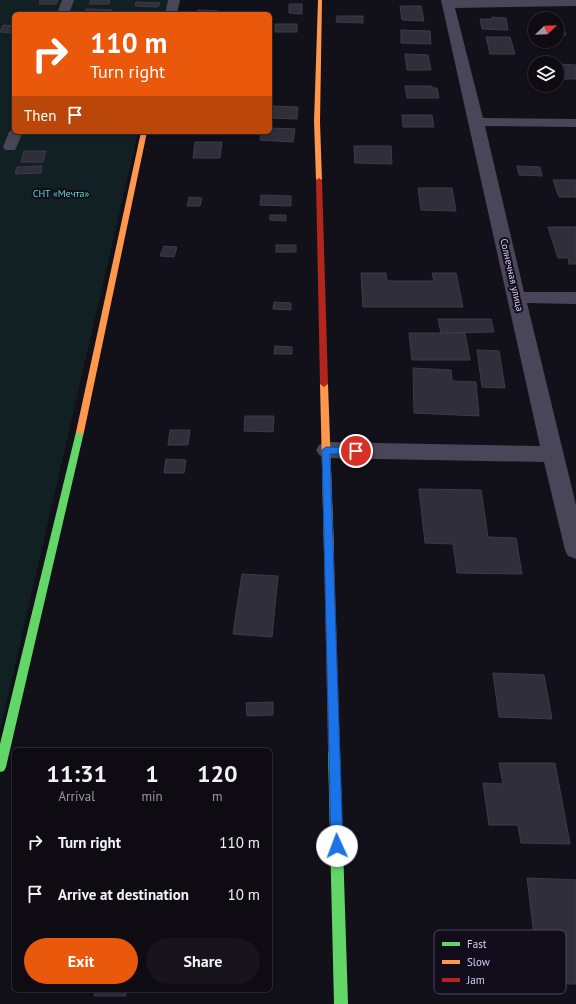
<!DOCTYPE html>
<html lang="en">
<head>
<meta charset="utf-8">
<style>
	body { margin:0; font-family:"PT Sans",sans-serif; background:#17151b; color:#f1f3f6; height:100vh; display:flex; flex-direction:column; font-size:15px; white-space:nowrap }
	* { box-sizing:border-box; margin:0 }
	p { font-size:13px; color:#9b9b9f }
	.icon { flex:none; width:22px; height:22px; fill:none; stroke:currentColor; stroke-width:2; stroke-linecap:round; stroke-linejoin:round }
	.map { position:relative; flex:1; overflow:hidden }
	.panel { position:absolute; left:12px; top:748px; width:260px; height:244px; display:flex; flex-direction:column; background:#0e0c12; border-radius:6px; box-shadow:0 2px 6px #0003,0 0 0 1px #2e2c32 }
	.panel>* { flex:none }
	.guide { position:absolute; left:12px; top:12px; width:260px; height:122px; border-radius:6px; box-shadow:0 2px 6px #0003,0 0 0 1px #2e2c32; background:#ea580c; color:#fff; overflow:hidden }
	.needle { width:26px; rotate:67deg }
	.buttons { position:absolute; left:528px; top:12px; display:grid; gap:8px }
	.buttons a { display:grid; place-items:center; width:36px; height:36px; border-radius:50%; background:#0e0c12; box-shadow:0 2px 6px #0003,0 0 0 1px #2e2c32; font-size:20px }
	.pin { position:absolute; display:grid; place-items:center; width:34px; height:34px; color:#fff; margin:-17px; border:2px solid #fff; border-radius:50%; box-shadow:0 1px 4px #0007 }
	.me { position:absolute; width:44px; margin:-22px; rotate:358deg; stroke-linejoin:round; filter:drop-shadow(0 0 3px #0008) }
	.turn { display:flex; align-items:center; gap:14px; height:84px; padding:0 12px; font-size:18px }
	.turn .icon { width:52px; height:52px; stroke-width:2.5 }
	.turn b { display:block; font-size:28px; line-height:34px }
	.then { display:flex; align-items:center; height:38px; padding:0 12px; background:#0003; gap:8px; font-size:15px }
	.eta { display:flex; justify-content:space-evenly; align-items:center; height:68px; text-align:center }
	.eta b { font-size:24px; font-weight:700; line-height:28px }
	.primary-button { display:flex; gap:8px; margin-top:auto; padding:8px 12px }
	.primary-button a { flex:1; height:46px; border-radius:24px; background:#ea580c; color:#fff; font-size:16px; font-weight:700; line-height:46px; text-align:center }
	.primary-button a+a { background:#17151b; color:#f1f3f6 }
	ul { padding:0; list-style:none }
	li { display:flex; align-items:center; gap:12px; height:52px; padding:0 12px }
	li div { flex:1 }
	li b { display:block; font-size:15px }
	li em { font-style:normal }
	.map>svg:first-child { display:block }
	.green { fill:#112123 }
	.building { fill:#302e3a; stroke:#3f3a4b }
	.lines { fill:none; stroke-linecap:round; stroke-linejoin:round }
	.street { fill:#484658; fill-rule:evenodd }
	.fast { fill:#63d668; fill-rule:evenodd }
	.slow { fill:#ff974d; fill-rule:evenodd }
	.jam { fill:#b3261e; fill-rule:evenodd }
	.route { fill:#1a73e8; stroke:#114b97 }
	.labels { text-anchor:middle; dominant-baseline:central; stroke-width:4; stroke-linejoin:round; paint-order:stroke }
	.far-park-label { font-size:10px; fill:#61d1be; stroke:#110d1b }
	.far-street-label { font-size:10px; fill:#d5cdfa; stroke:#110d1b }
	.key { fill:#110d1b; stroke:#4c475e; stroke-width:1 }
	.key-label { font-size:11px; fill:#d5cdfa }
</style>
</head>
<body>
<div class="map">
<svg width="576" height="1004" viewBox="0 0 576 1004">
	<rect width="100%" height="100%" fill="#121018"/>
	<polygon class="green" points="0,0 168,0 165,14 14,14 14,132 138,132 0,730"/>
	<g class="building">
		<polygon points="40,0 58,0 56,4 39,4"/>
		<polygon points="91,0 110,0 109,4 89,4"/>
		<polygon points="136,2 160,3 158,7 135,6"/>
		<polygon points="289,4 302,4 302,14 289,13"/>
		<polygon points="400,6 421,6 424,21 402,20"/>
		<polygon points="86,9 112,10 110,14 84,14"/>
		<polygon points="198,10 219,11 218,14 197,14"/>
		<polygon points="337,16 363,16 363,23 336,22"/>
		<polygon points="492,17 506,18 508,30 482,29 480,19 492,19"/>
		<polygon points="557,23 562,24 566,35 557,35"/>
		<rect x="275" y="24" width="22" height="8"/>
		<polygon points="3,25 14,26 14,33 0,32"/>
		<polygon points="401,30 430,31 431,44 401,43"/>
		<polygon points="486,37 510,37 515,54 490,54"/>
		<polygon points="405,54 428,55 431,70 407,70"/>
		<polygon points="557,64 576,65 576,79 559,79"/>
		<polygon points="405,86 432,86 432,88 437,88 439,98 407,98"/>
		<polygon points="270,106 298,107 297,119 270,118"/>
		<polygon points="402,115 432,115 434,127 403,127"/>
		<polygon points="270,128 295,129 293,142 260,140 261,132 270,132"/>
		<polygon points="195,142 222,142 220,158 193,158"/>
		<polygon points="354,146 391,146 392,164 355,163"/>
		<polygon points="24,151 46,151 43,162 21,162"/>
		<polygon points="42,166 41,173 15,174 17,167"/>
		<polygon points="517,166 540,167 542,176 519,175"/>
		<polygon points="553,180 576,180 576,197 559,197"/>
		<polygon points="418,188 452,188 456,211 421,210"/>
		<polygon points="261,195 291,196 291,206 260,205"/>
		<polygon points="189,197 202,198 200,206 187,206"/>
		<polygon points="270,215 286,215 286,221 270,220"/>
		<polygon points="548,227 576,227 576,264 569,264 568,258 558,258"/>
		<rect x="276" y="245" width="20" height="7"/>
		<polygon points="164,246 177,247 174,257 160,256"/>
		<polygon points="361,273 386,273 387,281 434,281 432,273 456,273 463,307 363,307"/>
		<polygon points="274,302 291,303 291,310 273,309"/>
		<polygon points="438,319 491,319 494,332 441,333"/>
		<polygon points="409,333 465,333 470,360 412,360"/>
		<polygon points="275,346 292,347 292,354 274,354"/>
		<polygon points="477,350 499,351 505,388 482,387"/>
		<polygon points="413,368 451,370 452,381 476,382 479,416 414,413"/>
		<polygon points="245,416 274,416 273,432 244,431"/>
		<polygon points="170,430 190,430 188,445 168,445"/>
		<polygon points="166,459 186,460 184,473 164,473"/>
		<polygon points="419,489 481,490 488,537 516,538 522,574 457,573 453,544 425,543"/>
		<polygon points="242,574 278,576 272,637 233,634"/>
		<polygon points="493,673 544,675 552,719 499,717"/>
		<polygon points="273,702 273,715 247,716 246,703"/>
		<polygon points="499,763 555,763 570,844 521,843 518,825 489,825 483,783 503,784"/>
		<polygon points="527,878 576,880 576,984 540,983"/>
		<polygon points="95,990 126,990 126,996 94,996"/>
	</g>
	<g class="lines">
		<g class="street">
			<polygon points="62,0 74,0 69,14 57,14"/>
			<polygon points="168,0 180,0 177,14 165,14"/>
			<polygon points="441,0 576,0 576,6 455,8 483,118 576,119 576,127 485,126 524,292 576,292 576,304 527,303 576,505 576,559 568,556 565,550 544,462 326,458 319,455 316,450 319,445 326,442 540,446"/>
			<polygon points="14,128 14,132 23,132 15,150 5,150 3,147 9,132"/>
		</g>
		<g class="fast">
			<polygon points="80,429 84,432 6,767 4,771 0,772 0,744 76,432"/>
			<polygon points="334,746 338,747 340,751 348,1004 334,1004 328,751 330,747"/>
		</g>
		<g class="slow">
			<polygon points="318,0 322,0 320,122 322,180 319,182 316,180 314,122"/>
			<polygon points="141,132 147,132 84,432 80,435 76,432"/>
			<polygon points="324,381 328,384 334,552 332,555 326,555 324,552 320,384"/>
		</g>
		<g class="jam">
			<polygon points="319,178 322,180 328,384 324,387 320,384 316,180"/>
			<polygon points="329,548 332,549 334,552 340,751 338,755 334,756 330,755 328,751 324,552 326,549"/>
		</g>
	</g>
	<polygon class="route" points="326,447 356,448 360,451 356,454 330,454 343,846 341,850 337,852 333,850 331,846 322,450"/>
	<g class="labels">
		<g class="far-park-label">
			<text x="61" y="193">СНТ «Мечта»</text>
		</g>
		<g class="far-street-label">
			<text transform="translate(512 275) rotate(77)">Солнечная улица</text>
		</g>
	</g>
	<rect x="434" y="930" width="132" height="64" rx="6" class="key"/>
	<rect x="442" y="942" width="18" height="4" fill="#63d668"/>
	<rect x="442" y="960" width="18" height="4" fill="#ff974d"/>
	<rect x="442" y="978" width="18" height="4" fill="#b3261e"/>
	<g class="key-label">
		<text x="467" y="948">Fast</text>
		<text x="467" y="966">Slow</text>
		<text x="467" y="984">Jam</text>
	</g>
</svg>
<div class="buttons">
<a><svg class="needle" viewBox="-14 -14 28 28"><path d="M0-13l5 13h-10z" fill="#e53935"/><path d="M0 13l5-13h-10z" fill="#9b9b9f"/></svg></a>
<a><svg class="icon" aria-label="layers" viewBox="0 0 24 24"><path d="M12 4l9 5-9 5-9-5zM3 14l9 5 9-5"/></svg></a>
</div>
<div class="pin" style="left:356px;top:451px;background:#d93025"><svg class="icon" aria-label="arrive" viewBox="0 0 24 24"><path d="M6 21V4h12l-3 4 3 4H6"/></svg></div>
<svg class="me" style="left:337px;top:846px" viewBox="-20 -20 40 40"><circle r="19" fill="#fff"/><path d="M0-13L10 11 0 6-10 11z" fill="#1a73e8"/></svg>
<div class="guide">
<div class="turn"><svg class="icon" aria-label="right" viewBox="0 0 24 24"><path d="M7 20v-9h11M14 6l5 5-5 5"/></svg><div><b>110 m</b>Turn right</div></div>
<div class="then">Then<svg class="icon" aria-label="arrive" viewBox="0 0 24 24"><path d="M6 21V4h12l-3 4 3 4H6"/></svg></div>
</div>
<section class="panel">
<div class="eta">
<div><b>11:31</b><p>Arrival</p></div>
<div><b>1</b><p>min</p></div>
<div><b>120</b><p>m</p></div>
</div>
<ul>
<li><svg class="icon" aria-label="right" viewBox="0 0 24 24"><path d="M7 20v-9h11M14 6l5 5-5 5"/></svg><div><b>Turn right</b></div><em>110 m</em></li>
<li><svg class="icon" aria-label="arrive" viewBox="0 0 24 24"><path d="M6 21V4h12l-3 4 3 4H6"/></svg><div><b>Arrive at destination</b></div><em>10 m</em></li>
</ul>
<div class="primary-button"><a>Exit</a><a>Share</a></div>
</section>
</div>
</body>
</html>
